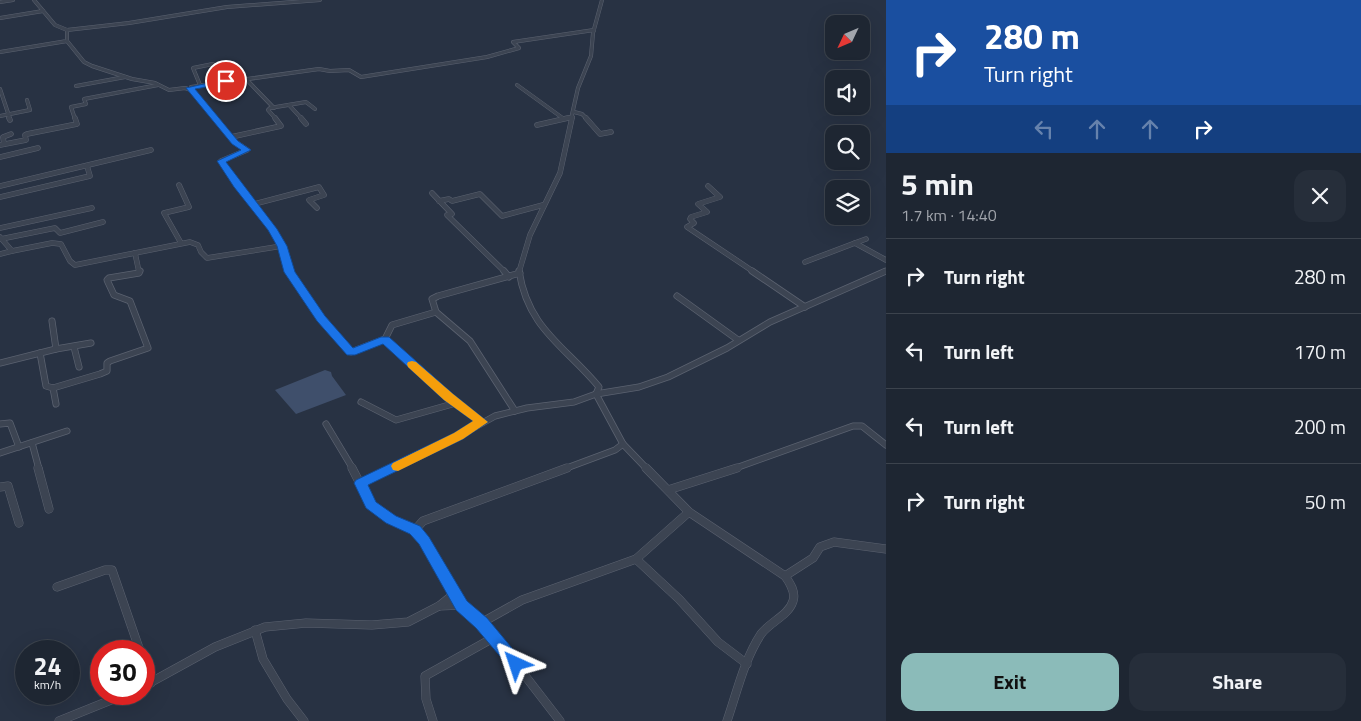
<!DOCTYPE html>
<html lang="en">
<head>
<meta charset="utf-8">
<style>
	body { margin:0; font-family:"Titillium Web",sans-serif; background:#262e3a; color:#f1f3f6; height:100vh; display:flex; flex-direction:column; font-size:19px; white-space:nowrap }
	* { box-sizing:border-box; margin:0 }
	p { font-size:16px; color:#a1a5ac }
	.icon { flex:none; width:28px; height:28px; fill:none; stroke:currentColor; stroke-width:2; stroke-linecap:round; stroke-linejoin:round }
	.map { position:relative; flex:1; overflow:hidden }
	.panel { display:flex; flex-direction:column; background:#1e2632; width:475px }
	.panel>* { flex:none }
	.hud { background:#1a4fa0; color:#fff; overflow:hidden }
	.needle { width:32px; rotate:226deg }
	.fabs { position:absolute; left:825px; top:15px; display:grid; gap:10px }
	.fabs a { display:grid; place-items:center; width:45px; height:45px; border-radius:10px; background:#1e2632; box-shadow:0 5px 20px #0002,0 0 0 1px #3c434d; font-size:25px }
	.speed { position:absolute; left:15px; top:640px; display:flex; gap:10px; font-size:25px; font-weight:700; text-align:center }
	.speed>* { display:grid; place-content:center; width:65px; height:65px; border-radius:50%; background:#1e2632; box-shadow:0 5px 20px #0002,0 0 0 1px #3c434d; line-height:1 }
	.speed small { font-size:12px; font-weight:400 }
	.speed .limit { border:8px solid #d22; background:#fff; color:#111 }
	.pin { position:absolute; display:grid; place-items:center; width:42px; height:42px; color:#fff; margin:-21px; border:2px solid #fff; border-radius:50%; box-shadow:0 1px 5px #0007 }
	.me { position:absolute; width:55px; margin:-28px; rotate:318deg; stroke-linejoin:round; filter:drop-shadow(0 0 4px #0008) }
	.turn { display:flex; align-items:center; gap:18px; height:105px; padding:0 15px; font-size:22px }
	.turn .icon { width:65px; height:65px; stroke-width:2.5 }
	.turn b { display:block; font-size:35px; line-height:42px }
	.lanes { display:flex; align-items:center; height:48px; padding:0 15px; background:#0003; justify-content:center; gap:25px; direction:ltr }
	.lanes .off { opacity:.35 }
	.round { display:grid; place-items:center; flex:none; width:52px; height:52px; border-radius:15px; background:#262e3a }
	.overview { display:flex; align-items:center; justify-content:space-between; height:85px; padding:0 15px }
	h1 { font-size:30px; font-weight:700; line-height:38px }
	.cta { display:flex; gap:10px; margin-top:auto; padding:10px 15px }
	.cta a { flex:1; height:58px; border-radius:15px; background:#8bbbb9; color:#111; font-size:20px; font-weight:700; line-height:58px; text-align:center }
	.cta a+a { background:#262e3a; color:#f1f3f6 }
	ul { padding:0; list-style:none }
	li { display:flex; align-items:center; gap:15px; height:75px; padding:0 15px; border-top:1px solid #3c434d }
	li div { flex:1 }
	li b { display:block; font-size:19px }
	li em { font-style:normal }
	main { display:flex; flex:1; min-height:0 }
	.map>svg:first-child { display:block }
	.water { fill:#3f4f6b }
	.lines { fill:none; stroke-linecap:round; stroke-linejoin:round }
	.street-far3-casing { stroke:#5b6270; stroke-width:4 }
	.street-far2-casing { stroke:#5b6270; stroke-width:5.5 }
	.street-far1-casing { stroke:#5b6270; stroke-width:7 }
	.street-casing { stroke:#5b6270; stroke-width:9 }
	.street-far3 { stroke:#3c4452; stroke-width:3 }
	.street-far2 { stroke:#3c4452; stroke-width:4.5 }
	.street-far1 { stroke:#3c4452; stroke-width:5.5 }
	.street { stroke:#3c4452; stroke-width:8 }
	.route { fill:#1a73e8; stroke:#114b97 }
	.slow { fill:#f59e0b }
</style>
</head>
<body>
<main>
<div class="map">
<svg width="886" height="721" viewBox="0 0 886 721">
	<rect width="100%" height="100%" fill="#283243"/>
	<polygon class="water" points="325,370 331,372 332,376 346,395 296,414 275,390"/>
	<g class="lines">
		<g class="street-far3-casing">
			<g id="street-far3">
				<polyline points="34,0 55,25 67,30"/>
				<polyline points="0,2 13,0"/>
				<polyline points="0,18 43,11"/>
				<polyline points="67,41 84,62 92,66 132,79 155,83 169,90 185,88 191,90 216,119"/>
				<polyline points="0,52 67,41 67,30 129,23 227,7 320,0"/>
				<polyline points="246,79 274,108"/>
				<polyline points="200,85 193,68 213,64"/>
				<polyline points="517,85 564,119"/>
				<polyline points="76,86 125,77"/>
				<polyline points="0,89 10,119"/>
				<polyline points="191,90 191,87 319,69 330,71 349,70 361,77 487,57 519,48 513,42 594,30"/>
				<polyline points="289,105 302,119"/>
				<polyline points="574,112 582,114 587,119"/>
				<polyline points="0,116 30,110 27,100"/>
				<polyline points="75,119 71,107 86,104 84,99 158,85"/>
				<polyline points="276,119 268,110 270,108 306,102 315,109"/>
				<polyline points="562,119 573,117"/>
				<polyline points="571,119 578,88 591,56 593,33 602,0"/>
			</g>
		</g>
		<g class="street-far2-casing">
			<g id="street-far2">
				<polyline points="9,118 10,120"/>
				<polyline points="215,118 235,142 247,150 221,161 237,185 273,229 282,246 289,272"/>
				<polyline points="301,118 306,124"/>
				<polyline points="586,118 600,134 611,132"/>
				<polyline points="537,125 568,118"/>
				<polyline points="231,137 281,126 275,118"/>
				<polyline points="4,144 3,137 11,134"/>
				<polyline points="0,145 26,140 25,135 27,134 77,124 75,118"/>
				<polyline points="0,157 38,148"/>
				<polyline points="179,185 189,207 164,213 181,243"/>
				<polyline points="0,186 151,150"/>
				<polyline points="708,186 720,197 698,204 707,212 691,217 690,219 694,223 687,227 754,272"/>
				<polyline points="432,193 452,214 447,215 505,272"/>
				<polyline points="0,197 90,176 87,166"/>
				<polyline points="439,201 449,199 452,201 480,194 502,216 543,205"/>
				<polyline points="254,204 319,187 324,195 309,200 317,208"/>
				<polyline points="0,228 92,208"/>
				<polyline points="0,237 12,251 52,243 61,244 70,261 75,265 190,242 198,245 201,252 207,258 282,246"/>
				<polyline points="1,239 55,228 60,233 103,222"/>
				<polyline points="855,243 866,239"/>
				<polyline points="135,253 139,272"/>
				<polyline points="0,254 12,251"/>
				<polyline points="805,262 855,243 886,260"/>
				<polyline points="519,272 530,235 560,173 572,118"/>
				<polyline points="883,272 886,271"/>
			</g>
		</g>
		<g class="street-far1-casing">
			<g id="street-far1">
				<polyline points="289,271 321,318 351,352 385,339 448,397 482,422"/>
				<polyline points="504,271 509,277"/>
				<path d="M519,271C528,329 565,346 599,387L596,394L623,444L615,450L564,469"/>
				<polyline points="752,271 805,307"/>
				<polyline points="677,296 738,340"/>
				<polyline points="436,312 470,341 515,411"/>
				<polyline points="52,321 56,349"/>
				<polyline points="385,339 392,325 436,312 432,299 438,296 520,273"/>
				<polyline points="74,347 79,367"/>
				<polyline points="40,353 46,386 53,388 100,374 107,371 107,363 110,361 148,348 130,301 114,295 107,280 109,278 139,273 140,271"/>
				<polyline points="0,363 56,349 91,343"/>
				<polyline points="53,388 56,404"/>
				<polyline points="361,402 396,420 456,403"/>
				<polyline points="0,424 10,423 19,447"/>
				<polyline points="326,424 353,469"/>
				<polyline points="32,443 39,469"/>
				<polyline points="623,444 647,469"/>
				<polyline points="0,453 67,431"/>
				<polyline points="391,469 459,436 495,416 527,408 574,402 596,394 639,387 668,377 727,348 770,322 886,271"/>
				<polyline points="733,469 853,426 862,426 886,445"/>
			</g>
		</g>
		<g class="street-casing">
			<g id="street">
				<polyline points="38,468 49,509"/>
				<polyline points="352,468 371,505 391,520 415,530"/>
				<polyline points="646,468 689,512 785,576"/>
				<polyline points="361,483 393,468"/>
				<polyline points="0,487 8,486 19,523"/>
				<polyline points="668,490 737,468"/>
				<polyline points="636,559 679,599 718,642 747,664"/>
				<polyline points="57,587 105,570 112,570 140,651"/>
				<polyline points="439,606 462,605"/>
				<polyline points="481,623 522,600 636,559 689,512"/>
				<polyline points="255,630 263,659 287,699 304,721"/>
				<polyline points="493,638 516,664 560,721"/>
				<polyline points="144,660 151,675 151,683"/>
				<polyline points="144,686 215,647 265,627 306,623 372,625 408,622 439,606 454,594 424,540 415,530 423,521 567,468"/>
				<polyline points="59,721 126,694"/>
				<polyline points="433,721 426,699 425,676 493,638 454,594"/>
				<path d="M727,721C737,692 744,660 761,634C770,622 789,615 793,601C796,592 790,583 785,576L813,558L820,547L834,542L886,549"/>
			</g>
		</g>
		<use href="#street-far3" class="street-far3"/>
		<use href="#street-far2" class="street-far2"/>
		<use href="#street-far1" class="street-far1"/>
		<use href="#street" class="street"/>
	</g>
	<polygon class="route" points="226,79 229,80 229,83 195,89 238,141 251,150 226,162 277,229 287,246 295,272 325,316 353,348 381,337 389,337 453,394 488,422 463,439 368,485 376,502 396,516 420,526 429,537 467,601 487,618 521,659 523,664 521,668 516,670 510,668 476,628 456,610 419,544 410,534 386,523 366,508 354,483 356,480 454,433 473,421 444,400 383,344 355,355 347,355 317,321 284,272 277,246 268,230 234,187 217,161 241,150 232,144 186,88"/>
	<polygon class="slow" points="412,361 416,362 453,394 488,422 463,439 398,471 393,470 391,466 393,463 454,433 473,421 444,400 408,367 407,364 408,362"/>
</svg>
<div class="fabs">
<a><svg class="needle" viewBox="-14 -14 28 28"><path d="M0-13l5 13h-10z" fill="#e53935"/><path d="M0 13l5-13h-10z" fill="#a1a5ac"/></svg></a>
<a><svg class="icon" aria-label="sound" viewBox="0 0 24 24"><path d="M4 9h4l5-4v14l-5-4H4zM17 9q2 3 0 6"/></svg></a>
<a><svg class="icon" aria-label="search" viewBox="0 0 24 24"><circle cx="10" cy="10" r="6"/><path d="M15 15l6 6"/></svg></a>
<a><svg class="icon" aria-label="layers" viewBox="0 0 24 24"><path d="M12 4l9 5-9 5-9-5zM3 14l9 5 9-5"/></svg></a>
</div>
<div class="speed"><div>24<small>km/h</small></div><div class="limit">30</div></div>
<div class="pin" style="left:226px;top:81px;background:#d93025"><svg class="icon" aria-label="arrive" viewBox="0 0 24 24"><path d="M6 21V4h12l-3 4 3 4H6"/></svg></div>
<svg class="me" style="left:516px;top:664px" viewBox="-20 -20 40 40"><path d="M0-17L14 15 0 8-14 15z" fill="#1a73e8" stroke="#fff" stroke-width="4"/></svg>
</div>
<section class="panel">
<div class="hud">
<div class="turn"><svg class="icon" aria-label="right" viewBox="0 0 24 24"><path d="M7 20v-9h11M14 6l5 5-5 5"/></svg><div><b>280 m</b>Turn right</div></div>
<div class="lanes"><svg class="icon off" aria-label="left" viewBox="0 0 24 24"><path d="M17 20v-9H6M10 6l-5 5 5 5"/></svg><svg class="icon off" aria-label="ahead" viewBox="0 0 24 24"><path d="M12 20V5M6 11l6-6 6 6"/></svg><svg class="icon off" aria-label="ahead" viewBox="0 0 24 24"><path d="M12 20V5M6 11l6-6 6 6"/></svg><svg class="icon" aria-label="right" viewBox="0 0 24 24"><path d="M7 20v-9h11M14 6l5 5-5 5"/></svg></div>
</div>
<div class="overview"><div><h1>5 min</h1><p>1.7 km · 14:40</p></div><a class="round"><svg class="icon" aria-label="close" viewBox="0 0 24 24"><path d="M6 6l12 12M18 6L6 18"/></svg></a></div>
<ul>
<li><svg class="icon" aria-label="right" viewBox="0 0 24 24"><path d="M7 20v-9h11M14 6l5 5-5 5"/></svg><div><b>Turn right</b></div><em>280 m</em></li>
<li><svg class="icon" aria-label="left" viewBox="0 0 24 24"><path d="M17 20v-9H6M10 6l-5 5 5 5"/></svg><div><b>Turn left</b></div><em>170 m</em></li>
<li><svg class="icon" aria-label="left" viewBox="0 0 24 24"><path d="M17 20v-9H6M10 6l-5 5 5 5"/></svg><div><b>Turn left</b></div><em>200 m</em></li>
<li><svg class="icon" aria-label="right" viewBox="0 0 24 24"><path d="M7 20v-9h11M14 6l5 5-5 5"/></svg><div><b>Turn right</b></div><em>50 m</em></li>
</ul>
<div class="cta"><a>Exit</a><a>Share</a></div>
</section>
</main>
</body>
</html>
